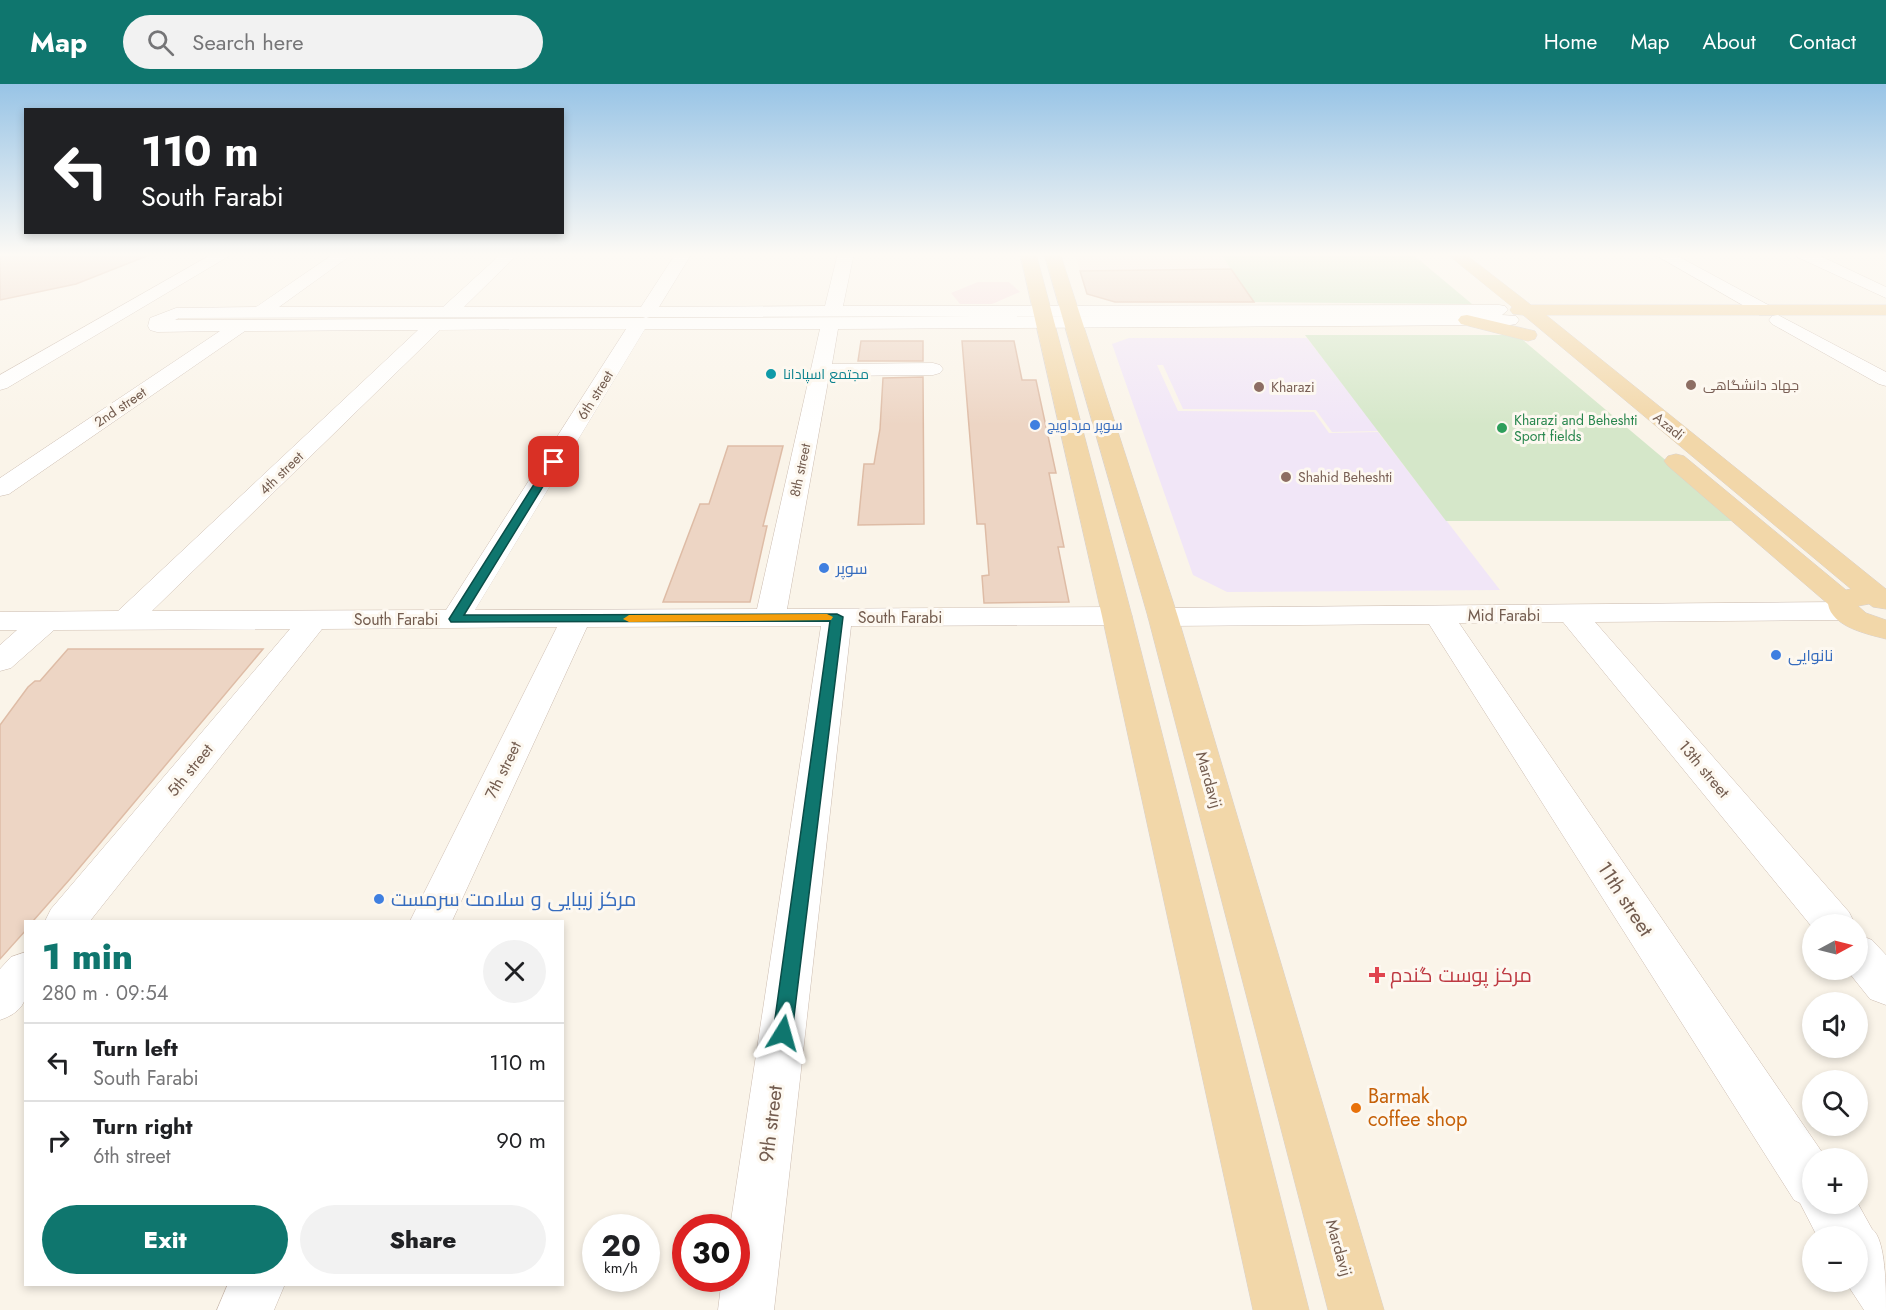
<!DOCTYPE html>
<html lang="en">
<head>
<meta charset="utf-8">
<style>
	body { margin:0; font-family:Jost,Cairo,sans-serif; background:#f2f2f2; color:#202124; height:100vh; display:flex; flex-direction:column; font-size:22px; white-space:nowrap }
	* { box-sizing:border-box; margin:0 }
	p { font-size:20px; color:#757577 }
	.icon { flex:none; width:33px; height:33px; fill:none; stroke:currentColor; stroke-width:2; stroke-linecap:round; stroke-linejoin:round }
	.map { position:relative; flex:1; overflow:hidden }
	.side { position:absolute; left:24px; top:836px; width:540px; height:366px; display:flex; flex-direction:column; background:#fff; border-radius:0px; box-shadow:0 3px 9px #0003 }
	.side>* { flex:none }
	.guide { position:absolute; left:24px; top:24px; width:540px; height:126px; border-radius:0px; box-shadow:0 3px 9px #0003; background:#202124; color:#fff; overflow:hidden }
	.needle { width:39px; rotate:83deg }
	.tools { position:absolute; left:1802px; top:830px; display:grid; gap:12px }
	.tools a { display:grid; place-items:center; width:66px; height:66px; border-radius:50%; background:#fff; box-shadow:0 3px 9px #0003; font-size:30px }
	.speed { position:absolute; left:582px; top:1130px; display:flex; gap:12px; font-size:30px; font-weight:700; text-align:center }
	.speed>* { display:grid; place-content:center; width:78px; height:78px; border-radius:50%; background:#fff; box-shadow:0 3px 9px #0003; line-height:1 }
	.speed small { font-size:15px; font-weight:400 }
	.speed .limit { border:9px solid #d22; background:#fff; color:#111 }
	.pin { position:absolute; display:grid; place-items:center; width:51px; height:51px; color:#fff; margin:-26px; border-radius:12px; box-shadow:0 3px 9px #0006 }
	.me { position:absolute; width:66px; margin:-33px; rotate:8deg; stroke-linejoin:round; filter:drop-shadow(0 0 4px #0008) }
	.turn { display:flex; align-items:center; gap:21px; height:126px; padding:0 18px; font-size:27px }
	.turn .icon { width:78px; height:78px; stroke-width:2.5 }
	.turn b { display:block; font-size:42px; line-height:51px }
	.round { display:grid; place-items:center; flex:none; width:63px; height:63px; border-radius:32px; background:#f2f2f2 }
	.head { display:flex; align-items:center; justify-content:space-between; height:102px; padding:0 18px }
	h1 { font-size:36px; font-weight:800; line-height:45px; color:#0f766e }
	.action { display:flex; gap:12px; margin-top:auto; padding:12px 18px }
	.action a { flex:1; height:69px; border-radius:36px; background:#0f766e; color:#fff; font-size:24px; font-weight:800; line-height:69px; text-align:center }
	.action a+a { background:#f2f2f2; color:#202124 }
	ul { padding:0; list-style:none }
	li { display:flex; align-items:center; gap:18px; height:78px; padding:0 18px; border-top:2px solid #e0e0e0 }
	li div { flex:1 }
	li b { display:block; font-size:22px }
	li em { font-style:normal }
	header { display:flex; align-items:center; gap:36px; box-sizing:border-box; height:84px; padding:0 30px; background:#0f766e; color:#fff }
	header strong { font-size:28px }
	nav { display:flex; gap:33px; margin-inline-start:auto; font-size:21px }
	.search { width:420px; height:54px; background:#f2f2f2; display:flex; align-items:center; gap:15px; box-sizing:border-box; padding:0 21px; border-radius:33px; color:#757577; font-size:22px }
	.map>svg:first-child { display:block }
	.commercial { fill:#f9e7df }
	.education { fill:#f1e6f7 }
	.medical { fill:#f7dee0 }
	.green { fill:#d5e7c9 }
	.building { fill:#edd5c4; stroke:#debca6; stroke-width:1.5 }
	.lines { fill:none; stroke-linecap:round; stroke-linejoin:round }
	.minor-casing { stroke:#ccbcb0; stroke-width:1 }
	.major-casing { stroke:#d8d1ce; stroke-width:1 }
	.minor { fill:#fff; fill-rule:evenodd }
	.major { fill:#f2d7a9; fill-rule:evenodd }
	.route { fill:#0f766e; stroke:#0a4d48; stroke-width:1.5 }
	.slow { fill:#f59e0b }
	.culture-dot { fill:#0f9aa8; stroke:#fdf8f0; stroke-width:2 }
	.education-dot { fill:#8d6e63; stroke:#fdf8f0; stroke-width:2 }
	.shop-dot { fill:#3f7fe0; stroke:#fdf8f0; stroke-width:2 }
	.leisure-dot { fill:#2e9e5b; stroke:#fdf8f0; stroke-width:2 }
	.health-dot { fill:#e0444e; stroke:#fdf8f0; stroke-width:2 }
	.food-dot { fill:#e8710a; stroke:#fdf8f0; stroke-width:2 }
	.labels { text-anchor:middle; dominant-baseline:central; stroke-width:6; stroke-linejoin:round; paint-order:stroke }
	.far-culture-label { font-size:14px; fill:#0d838f; stroke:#fdf8f0; text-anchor:start }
	.far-education-label { font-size:14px; fill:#785e54; stroke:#fdf8f0; text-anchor:start }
	.far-street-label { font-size:14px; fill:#735c4f; stroke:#fdf8f0 }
	.far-leisure-label { font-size:14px; fill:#27864d; stroke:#fdf8f0; text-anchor:start }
	.far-shop-label { font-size:14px; fill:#366cbe; stroke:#fdf8f0; text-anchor:start }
	.shop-label { font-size:16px; fill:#366cbe; stroke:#fdf8f0; text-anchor:start }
	.street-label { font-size:16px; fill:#735c4f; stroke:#fdf8f0 }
	.near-shop-label { font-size:20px; fill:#366cbe; stroke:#fdf8f0; text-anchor:start }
	.near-street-label { font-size:20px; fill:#735c4f; stroke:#fdf8f0 }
	.near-health-label { font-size:20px; fill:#be3a42; stroke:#fdf8f0; text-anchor:start }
	.near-food-label { font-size:20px; fill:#c56008; stroke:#fdf8f0; text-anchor:start }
</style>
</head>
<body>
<header>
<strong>Map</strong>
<div class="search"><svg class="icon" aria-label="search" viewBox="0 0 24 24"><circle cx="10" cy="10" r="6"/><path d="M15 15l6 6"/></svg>Search here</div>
<nav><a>Home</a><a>Map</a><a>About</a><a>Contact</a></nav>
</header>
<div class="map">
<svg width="1886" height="1226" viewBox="0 0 1886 1226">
	<rect width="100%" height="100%" fill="#faf4e9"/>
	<polygon class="commercial" points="1074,169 1220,169 1231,185 1080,187"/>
	<polygon class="education" points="1129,254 1307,254 1379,347 1332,348 1316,326 1183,325 1163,281 1157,281 1178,327 1314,328 1329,349 1378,348 1500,506 1227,508 1193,491 1112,260"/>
	<polygon class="medical" points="978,198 1009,198 1020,208 992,220 960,220 951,209"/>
	<g class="green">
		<polygon points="1220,169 1411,169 1472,220 1254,218"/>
		<polygon points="1305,251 1517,251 1738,437 1446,437"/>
	</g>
	<g class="building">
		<polygon points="0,169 152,169 152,170 76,200 0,216"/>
		<polygon points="1231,185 1254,218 1115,218 1087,210 1080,187"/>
		<polygon points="861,257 923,257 923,277 858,277"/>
		<polygon points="962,257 1014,257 1022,296 1036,296 1056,389 1049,389 1064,463 1058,463 1069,518 984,519 982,492 989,491 985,440 977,440"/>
		<polygon points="923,293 924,440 858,441 864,380 874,380 880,345 883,294"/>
		<polygon points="728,362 783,362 763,442 767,442 750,518 663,518 700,420 709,420"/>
		<polygon points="68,565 263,565 70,795 33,837 26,837 26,846 0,875 0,641 28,603 35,597 40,597"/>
	</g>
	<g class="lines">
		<g class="minor-casing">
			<g id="minor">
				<polygon points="214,169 234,169 7,304 0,306 0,291"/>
				<path d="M335,169H354L279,223H443L502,169H519L464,223H641L676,169H692L659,223L825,222L838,169H854L843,222L1499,221L1505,222L1508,226L1502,231L1516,232L1519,236L1516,240L1510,241L838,245L832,280L933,279L940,281L943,285L940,289L933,291L829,292L787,525L1117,523L1128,526L1132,532L1128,538L1117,541L851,542L774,1226H718L722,1194H736V1143H730L821,542L587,543L452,837H410L557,543L322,545L90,837H45L51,825L290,545L54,546L11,584L0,587V561L17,546H0V528L118,527L418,246L245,247L9,410L0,412V394L220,247L157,248L150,246L148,242L150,234L176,224L256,223ZM1105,232L646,234L650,233ZM642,233L646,234L175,236L179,234ZM626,245L446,526L152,527L440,246ZM645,245H820L757,525L475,526Z"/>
				<polygon points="1652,169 1672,169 1772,223 1775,227 1772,231 1760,231"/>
				<polygon points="1793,169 1814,169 1886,203 1886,214 1795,172"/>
				<polygon points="1778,231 1886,288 1886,302 1879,300 1772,240 1769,236 1772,232"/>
				<path d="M1846,518L1856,521L1861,527L1856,533L1846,536L1595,538L1849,828L1855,840H1812V843L1563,538L1459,539L1826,1074H1812V1119L1857,1118L1872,1145C1886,1155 1886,1205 1886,1226H1864L1845,1197H1857V1152H1817L1800,1119L1794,1116L1429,540L1163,542L1152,539L1148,533L1152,527L1163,524Z"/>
				<polygon points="1857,850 1872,856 1886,871 1886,921 1870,915 1846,885 1857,885"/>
				<path d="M26,868C26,900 36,924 0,936V885L11,873Z"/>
				<polygon points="228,1200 285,1200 274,1226 217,1226"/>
			</g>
		</g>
		<g class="major-casing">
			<g id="major">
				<polygon points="1020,169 1036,169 1132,532 1309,1226 1253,1226 1102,532"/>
				<polygon points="1044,169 1060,169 1178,533 1384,1226 1328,1226 1148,533"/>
				<path d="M1446,169H1464L1531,221H1886V231H1546L1886,505V525L1873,523L1869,520L1858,522L1866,529L1886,536V555C1867,550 1832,543 1828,520L1668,382L1664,377L1668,372L1676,370L1684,372L1846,506L1851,505L1534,240L1523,231L1513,230L1510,226L1512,223Z"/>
				<polygon points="1467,231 1535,247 1537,251 1535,255 1528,257 1461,240 1458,236 1461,232"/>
			</g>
		</g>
		<use href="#minor" class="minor"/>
		<use href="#major" class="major"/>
	</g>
	<linearGradient id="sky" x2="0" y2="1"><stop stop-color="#98c4e6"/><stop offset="0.5" stop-color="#fdfaf5"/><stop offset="1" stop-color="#fdfaf5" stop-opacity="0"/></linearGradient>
	<rect width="1886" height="341" fill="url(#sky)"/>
	<polygon class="route" points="550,375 558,378 464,531 837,530 843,533 792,949 789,955 783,957 776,955 773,949 830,537 451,538 449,535"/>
	<polygon class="slow" points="827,530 833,533 831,536 629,538 623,535 629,531"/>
	<circle class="culture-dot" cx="771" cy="290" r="6"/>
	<g class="education-dot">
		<circle cx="1691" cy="301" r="6"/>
		<circle cx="1259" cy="303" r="6"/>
		<circle cx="1286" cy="393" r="6"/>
	</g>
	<g class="shop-dot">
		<circle cx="1035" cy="341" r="6"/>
		<circle cx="824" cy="484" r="6"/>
		<circle cx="1776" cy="571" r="6"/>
		<circle cx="379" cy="815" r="6"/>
	</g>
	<circle class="leisure-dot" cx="1502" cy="344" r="6"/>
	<path class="health-dot" d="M1374 882h6v6h6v6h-6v6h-6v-6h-6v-6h6z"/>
	<circle class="food-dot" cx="1356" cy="1024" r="6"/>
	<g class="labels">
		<g class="far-culture-label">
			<text x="783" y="290">مجتمع اسپادانا</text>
		</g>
		<g class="far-education-label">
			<text x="1703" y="301">جهاد دانشگاهی</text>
			<text x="1271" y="303">Kharazi</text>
			<text x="1298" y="393">Shahid Beheshti</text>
		</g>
		<g class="far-street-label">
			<text transform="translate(595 311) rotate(-58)">6th street</text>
			<text transform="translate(120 323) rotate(-34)">2nd street</text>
			<text transform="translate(1669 342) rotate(39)">Azadi</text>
			<text transform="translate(800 386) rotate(-78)">8th street</text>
			<text transform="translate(281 389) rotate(-44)">4th street</text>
		</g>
		<g class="far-leisure-label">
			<text x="1514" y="336">Kharazi and Beheshti<tspan x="1514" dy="16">Sport fields</tspan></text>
		</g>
		<g class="far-shop-label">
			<text x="1047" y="341">سوپر مرداویچ</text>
		</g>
		<g class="shop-label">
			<text x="836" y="484">سوپر</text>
			<text x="1788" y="571">نانوایی</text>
		</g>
		<g class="street-label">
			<text x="1504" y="531">Mid Farabi</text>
			<text x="900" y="533">South Farabi</text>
			<text x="396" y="535">South Farabi</text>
			<text transform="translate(1704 685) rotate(50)">13th street</text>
			<text transform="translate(190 686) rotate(-51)">5th street</text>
			<text transform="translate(503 686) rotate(-64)">7th street</text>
			<text transform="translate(1209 696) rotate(74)">Mardavij</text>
			<text transform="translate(1339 1164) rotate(74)">Mardavij</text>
		</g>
		<g class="near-shop-label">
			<text x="391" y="815">مرکز زیبایی و سلامت سرمست</text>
		</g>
		<g class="near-street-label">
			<text transform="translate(1625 815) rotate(57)">11th street</text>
			<text transform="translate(771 1040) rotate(-83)">9th street</text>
		</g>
		<g class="near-health-label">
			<text x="1390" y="891">مرکز پوست گندم</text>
		</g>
		<g class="near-food-label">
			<text x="1368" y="1012">Barmak<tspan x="1368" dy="23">coffee shop</tspan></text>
		</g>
	</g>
</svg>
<div class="tools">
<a><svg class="needle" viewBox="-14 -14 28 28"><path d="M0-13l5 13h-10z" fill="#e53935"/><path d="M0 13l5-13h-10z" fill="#757577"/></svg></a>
<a><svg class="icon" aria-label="sound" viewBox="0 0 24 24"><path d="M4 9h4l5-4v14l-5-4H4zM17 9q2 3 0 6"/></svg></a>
<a><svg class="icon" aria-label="search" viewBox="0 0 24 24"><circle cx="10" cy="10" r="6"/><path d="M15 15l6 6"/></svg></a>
<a>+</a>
<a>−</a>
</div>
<div class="speed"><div>20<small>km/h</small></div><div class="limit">30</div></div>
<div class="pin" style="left:554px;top:378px;background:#d93025"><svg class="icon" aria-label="arrive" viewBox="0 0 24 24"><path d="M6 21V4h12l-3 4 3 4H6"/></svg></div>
<svg class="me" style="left:783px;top:949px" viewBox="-20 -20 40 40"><path d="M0-17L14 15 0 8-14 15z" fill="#0f766e" stroke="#fff" stroke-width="4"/></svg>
<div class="guide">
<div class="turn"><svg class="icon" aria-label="left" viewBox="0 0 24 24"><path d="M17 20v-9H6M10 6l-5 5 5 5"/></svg><div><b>110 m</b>South Farabi</div></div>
</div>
<section class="side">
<div class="head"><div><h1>1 min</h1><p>280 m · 09:54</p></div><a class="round"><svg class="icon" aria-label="close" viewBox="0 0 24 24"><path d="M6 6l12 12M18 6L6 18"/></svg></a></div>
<ul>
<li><svg class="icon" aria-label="left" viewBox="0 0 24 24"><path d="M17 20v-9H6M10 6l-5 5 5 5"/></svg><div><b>Turn left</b><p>South Farabi</p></div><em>110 m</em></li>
<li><svg class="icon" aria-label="right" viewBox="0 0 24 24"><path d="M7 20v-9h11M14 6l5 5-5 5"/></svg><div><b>Turn right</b><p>6th street</p></div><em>90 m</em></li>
</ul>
<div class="action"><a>Exit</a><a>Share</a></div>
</section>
</div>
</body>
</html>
